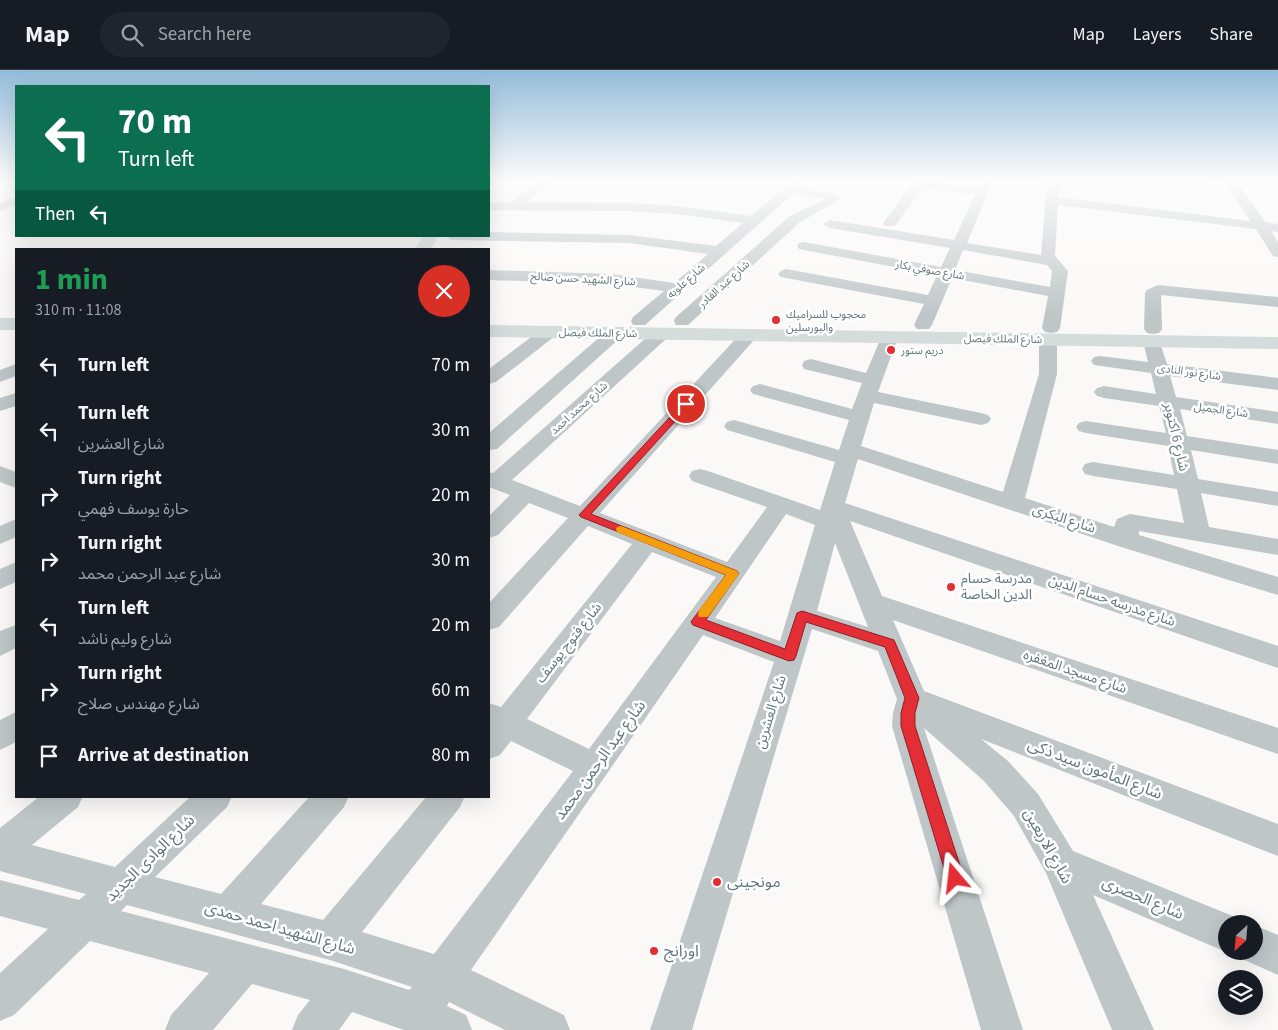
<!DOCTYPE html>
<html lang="en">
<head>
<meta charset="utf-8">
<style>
	body { margin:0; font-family:"Source Sans 3","Noto Sans Arabic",sans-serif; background:#20242c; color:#f1f3f6; height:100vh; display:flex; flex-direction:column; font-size:19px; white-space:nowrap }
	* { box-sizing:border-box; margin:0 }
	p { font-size:16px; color:#9ea1a6 }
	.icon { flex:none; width:28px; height:28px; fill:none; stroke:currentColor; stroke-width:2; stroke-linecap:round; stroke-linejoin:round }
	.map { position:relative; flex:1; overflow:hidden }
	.sheet { position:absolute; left:15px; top:178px; width:475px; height:550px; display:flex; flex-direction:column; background:#171b24; border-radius:0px; box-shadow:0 5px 20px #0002 }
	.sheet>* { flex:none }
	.banner { position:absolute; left:15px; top:15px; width:475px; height:152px; border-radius:0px; box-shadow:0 5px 20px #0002; background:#0b6e4f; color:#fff; overflow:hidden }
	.needle { width:32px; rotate:206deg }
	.tools { position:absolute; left:1218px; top:845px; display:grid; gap:10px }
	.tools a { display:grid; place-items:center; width:45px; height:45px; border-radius:50%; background:#171b24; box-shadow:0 5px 20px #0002; font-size:25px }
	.pin { position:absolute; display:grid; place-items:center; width:42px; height:42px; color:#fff; margin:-21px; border:2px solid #fff; border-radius:50%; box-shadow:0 1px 5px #0007 }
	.me { position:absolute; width:55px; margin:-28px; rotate:343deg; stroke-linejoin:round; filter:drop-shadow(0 0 4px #0008) }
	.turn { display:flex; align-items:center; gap:18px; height:105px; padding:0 20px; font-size:22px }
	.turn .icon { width:65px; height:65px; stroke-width:2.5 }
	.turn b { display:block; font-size:35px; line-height:42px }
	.then { display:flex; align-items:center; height:48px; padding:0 20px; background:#0003; gap:10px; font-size:19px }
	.round { display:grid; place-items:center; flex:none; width:52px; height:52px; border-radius:26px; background:#20242c }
	.summary { display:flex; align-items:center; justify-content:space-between; height:85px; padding:0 20px }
	h1 { font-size:30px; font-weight:700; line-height:38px; color:#1e9e55 }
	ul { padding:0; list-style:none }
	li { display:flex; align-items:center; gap:15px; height:65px; padding:0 20px }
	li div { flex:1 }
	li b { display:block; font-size:19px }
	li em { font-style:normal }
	header { display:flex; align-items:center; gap:30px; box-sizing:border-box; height:70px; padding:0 25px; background:#171b24; border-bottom:1px solid #363941 }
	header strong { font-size:24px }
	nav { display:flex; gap:28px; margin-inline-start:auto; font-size:18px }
	.search { width:350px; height:45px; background:#20242c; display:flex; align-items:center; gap:12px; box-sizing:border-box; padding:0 18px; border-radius:28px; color:#9ea1a6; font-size:19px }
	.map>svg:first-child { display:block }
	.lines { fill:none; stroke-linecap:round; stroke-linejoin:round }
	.street { fill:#bec6c8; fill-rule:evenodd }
	.secondary { fill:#d5dcdc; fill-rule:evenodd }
	.primary { fill:#d5dcdc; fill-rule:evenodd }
	.route { fill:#e32e36; stroke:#941e23 }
	.slow { fill:#f59e0b }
	.poi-dot { fill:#e32e36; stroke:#fff; stroke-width:2 }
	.labels { text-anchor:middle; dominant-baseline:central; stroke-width:5; stroke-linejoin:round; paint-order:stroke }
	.far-street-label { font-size:11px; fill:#60787c; stroke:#fff }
	.far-poi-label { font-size:11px; fill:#60787c; stroke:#fff; text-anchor:start }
	.street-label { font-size:14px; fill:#60787c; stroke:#fff }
	.poi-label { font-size:14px; fill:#60787c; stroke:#fff; text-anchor:start }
	.near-street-label { font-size:16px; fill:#60787c; stroke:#fff }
	.near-poi-label { font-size:16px; fill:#60787c; stroke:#fff; text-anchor:start }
</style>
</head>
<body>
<header>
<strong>Map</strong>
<div class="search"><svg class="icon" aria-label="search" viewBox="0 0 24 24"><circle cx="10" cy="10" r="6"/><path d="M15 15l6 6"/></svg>Search here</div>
<nav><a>Map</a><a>Layers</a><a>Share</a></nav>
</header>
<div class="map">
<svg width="1278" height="960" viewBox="0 0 1278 960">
	<rect width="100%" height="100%" fill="#faf9f8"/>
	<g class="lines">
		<g class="street">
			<polygon points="538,111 552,111 526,132 628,133 678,136 751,146 792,111 806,111 799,118 834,123 841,129 800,152 688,255 676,255 674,251 676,247 790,146 825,129 798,124 796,121 645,255 633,255 631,251 633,247 664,221 612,214 489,210 489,200 612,204 674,213 708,184 629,173 452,170 445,166 489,166 489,162 629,165 716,176 743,153 678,144 628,141 489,140 489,132 511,132"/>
			<path d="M903,111H935L978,118L981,111H993L967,173L1041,185L1047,115L1037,114L1035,111H1208L1207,116L1203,117L1059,115L1058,127L1250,151L1225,111H1237L1265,152L1278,154V162L1271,161L1278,172V187L1273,186L1256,159L1058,135L1055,186L1068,201L1060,258L1057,262L1051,263L1045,262L1042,258L1048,226L952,208L932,255L929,259H917L914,255L924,234L781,207L778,204L781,201L786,199L928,225L937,205L804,180L799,179L797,176L799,173L804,172L941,197L950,178L830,158L823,154L830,150L954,170L975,125L923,117L895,156H885L883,153L912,115ZM963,180L1047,195L1052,201L1050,217L955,200Z"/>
			<polygon points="1237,111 1278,111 1278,117 1243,115"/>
			<polygon points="16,127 16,135 0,141 0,133"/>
			<polygon points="1158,215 1278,227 1278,237 1161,225 1162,259 1159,263 1153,264 1147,263 1144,259 1145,223 1147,220"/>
			<polygon points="549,257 555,258 558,262 555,266 496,312 489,314 489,299 543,258"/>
			<polygon points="615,258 621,259 624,263 621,267 497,379 489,380 489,363 609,259"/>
			<path d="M661,259L667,260L670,264L667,268L512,410L580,436L743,261L749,260L755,261L758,265L755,269L600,443L727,492L767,437L692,411L689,406L692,401L700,399L708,401L820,440L835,392L727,360L724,356L727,352L734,350L839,380L849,350L753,324L750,320L753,316L760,314L852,339L862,313L804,299L802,295L804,291L811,289L866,303L883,263L889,262L895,263L898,267L878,322L981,343L988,345L991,349L988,353L981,355L874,333L861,376L1003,422L1039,304V270L1042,266L1048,265L1054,266L1057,270V304L1025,428L1114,457L1117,449L1130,444L1184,453L1177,419L1093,406L1085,404L1082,399L1085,394L1093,392L1174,405L1168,376L1086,363L1079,361L1076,357L1079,353L1086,351L1166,363L1159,336L1104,328L1097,326L1094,322L1097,318L1104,316L1156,324L1151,303L1094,295L1091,291L1094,287L1100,286L1148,292L1143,271L1146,267L1152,266L1158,267L1167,294L1278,308V320L1170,306L1176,327L1278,342V354L1180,339L1187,366L1278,380V394L1191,380L1198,409L1278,422V436L1201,423L1209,457L1278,469V485L1139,461V465L1278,507V525L1118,476L858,389L845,433L1278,576V598L850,451L882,526L1278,658V684L893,550L924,621L1278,754V786L981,669L1008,691L1038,724L1073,781L1240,849L1241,854H1226V881H1228L1226,882L1093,825L1154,960H1112L1046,803L1014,746L984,711L924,658L1023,960H981L892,656L893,643L897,629L878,581L812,559L692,960H650L774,592L703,565L471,900L564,945L570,960H505L449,932L447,936L466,945L472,960H404L352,942L339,960H292L298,945L310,930L252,914L213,960H165L171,945L209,903L90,871L14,945L0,951V903L48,859L0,846V810L79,830L86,824L0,801V758L40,726H83L78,737L32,775L115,797L191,726H232L227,737L155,807L221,824L310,726H349L344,737L261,834L323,850L427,726H465L460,737L362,862L434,884L573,701L511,671L500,685L489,689V633L501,637L632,474L588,456L499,557L489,560V533L568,448L529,433L498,465L489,468V446L510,425L489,417V402L493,403L655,260ZM786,444L815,455L780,571L715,548ZM835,473L868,557L817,541ZM652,482L716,507L589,679L527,649ZM127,835L330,890L412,917L409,920L344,899L121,841Z"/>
			<polygon points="16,294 16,306 0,312 0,300"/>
			<polygon points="16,323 16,336 0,341 0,328"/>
			<polygon points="0,396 16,402 16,418 0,412"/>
			<polygon points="16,449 16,467 0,474 0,456"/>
			<polygon points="16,492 16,512 0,519 0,499"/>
			<polygon points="16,555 16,578 0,586 0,561"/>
			<polygon points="16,642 16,672 0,680 0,650"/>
			<polygon points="1254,855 1278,865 1278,905 1240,888 1238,881 1254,881"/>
		</g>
		<polygon class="secondary" points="423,166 438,166 431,179 415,179"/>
		<g class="primary">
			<rect x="0" y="248" width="16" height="12"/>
			<polygon points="489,255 1278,267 1278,279 489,267"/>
		</g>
	</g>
	<linearGradient id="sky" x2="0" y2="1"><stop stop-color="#93bcda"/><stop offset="0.45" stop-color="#fdfcfc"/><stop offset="1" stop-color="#fdfcfc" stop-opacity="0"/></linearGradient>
	<rect width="1278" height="246" fill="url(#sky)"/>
	<polygon class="route" points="686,332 690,334 689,336 591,444 737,501 739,504 737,506 706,550 785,579 797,543 802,541 894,570 919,628 915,643 915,656 964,808 961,814 955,816 949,814 947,808 901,656 901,643 905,628 885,577 806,552 796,586 794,590 789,591 693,555 691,552 693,549 726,505 581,447 579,445 683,333"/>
	<polygon class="slow" points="621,456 737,501 739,504 708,547 699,547 698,544 699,540 726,505 617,462 616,459 617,457"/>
	<g class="poi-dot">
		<circle cx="776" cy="250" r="5"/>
		<circle cx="891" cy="280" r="5"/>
		<circle cx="951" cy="517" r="5"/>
		<circle cx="717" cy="812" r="5"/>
		<circle cx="654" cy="881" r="5"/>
	</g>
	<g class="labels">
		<g class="far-street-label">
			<text transform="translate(930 200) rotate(10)">شارع صوفي بكار</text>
			<text transform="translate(583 209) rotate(3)">شارع الشهيد حسن صالح</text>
			<text transform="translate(686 211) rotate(-41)">شارع علوبه</text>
			<text transform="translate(724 214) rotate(-42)">شارع عبد القادر</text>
			<text transform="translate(598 263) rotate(1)">شارع الملك فيصل</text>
			<text transform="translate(1003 269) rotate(1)">شارع الملك فيصل</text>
			<text transform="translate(1189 302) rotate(8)">شارع نور النادى</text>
			<text transform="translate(579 338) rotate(-42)">شارع محمد احمد</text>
			<text transform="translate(1221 340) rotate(8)">شارع الجميل</text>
		</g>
		<g class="far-poi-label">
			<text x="786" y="244">محجوب للسراميك<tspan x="786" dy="13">والبورسلين</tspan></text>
			<text x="901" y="280">دريم ستور</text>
		</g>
		<g class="street-label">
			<text transform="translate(1176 367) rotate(77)">شارع 6 اكتوبر</text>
			<text transform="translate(1064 449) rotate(18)">شارع البكرى</text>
			<text transform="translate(1112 531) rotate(19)">شارع مدرسه حسام الدين</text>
			<text transform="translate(569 573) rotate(-52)">شارع فتوح يوسف</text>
			<text transform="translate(1075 602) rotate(19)">شارع مسجد المغفره</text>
			<text transform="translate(771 642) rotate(-73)">شارع العشرين</text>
		</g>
		<g class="poi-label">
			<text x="961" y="509">مدرسة حسام<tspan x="961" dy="16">الدين الخاصة</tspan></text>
		</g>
		<g class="near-street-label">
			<text transform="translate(600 690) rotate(-54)">شارع عبد الرحمن محمد</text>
			<text transform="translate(1095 699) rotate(21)">شارع المأمون سيد ذكى</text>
			<text transform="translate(1048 776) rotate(61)">شارع الاربعين</text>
			<text transform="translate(150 788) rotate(-44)">شارع الوادى الجديد</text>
			<text transform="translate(1143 828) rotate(23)">شارع الحصرى</text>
			<text transform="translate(280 858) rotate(16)">شارع الشهيد احمد حمدى</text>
		</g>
		<g class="near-poi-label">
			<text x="727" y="812">مونجينى</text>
			<text x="664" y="881">اورانج</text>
		</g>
	</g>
</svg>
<div class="tools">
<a><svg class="needle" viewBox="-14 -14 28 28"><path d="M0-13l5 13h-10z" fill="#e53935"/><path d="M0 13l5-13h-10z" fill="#9ea1a6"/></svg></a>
<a><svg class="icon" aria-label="layers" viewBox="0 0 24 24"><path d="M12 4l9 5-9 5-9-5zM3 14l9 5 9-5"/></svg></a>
</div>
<div class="pin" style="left:686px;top:334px;background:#d93025"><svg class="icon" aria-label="arrive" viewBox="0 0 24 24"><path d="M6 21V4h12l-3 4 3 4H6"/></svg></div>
<svg class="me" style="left:955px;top:808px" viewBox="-20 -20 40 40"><path d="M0-17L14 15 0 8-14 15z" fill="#e32e36" stroke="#fff" stroke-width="4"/></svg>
<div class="banner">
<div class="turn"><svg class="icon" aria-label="left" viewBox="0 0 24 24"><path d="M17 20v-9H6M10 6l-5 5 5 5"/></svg><div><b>70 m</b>Turn left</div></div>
<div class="then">Then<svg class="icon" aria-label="left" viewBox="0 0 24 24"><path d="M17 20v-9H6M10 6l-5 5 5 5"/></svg></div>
</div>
<section class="sheet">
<div class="summary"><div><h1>1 min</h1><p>310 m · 11:08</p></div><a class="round" style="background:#d93025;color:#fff"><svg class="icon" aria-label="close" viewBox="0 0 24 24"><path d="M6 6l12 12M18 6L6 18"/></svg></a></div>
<ul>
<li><svg class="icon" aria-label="left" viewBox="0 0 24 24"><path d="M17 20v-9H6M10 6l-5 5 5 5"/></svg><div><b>Turn left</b></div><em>70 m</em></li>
<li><svg class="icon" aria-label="left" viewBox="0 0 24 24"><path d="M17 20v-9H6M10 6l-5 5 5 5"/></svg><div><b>Turn left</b><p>شارع العشرين</p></div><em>30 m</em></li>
<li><svg class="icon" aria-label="right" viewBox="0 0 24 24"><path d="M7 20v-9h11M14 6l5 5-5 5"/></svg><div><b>Turn right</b><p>حارة يوسف فهمي</p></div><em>20 m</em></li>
<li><svg class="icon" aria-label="right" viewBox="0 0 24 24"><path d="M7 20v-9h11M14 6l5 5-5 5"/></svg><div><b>Turn right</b><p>شارع عبد الرحمن محمد</p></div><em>30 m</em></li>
<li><svg class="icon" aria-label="left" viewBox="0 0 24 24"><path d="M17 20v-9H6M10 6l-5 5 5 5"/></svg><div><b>Turn left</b><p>شارع وليم ناشد</p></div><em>20 m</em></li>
<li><svg class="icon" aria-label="right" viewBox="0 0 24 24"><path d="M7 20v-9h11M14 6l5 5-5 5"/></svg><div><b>Turn right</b><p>شارع مهندس صلاح</p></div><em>60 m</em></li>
<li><svg class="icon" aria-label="arrive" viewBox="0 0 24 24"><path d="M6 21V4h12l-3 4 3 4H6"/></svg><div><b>Arrive at destination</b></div><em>80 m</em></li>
</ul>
</section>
</div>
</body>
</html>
